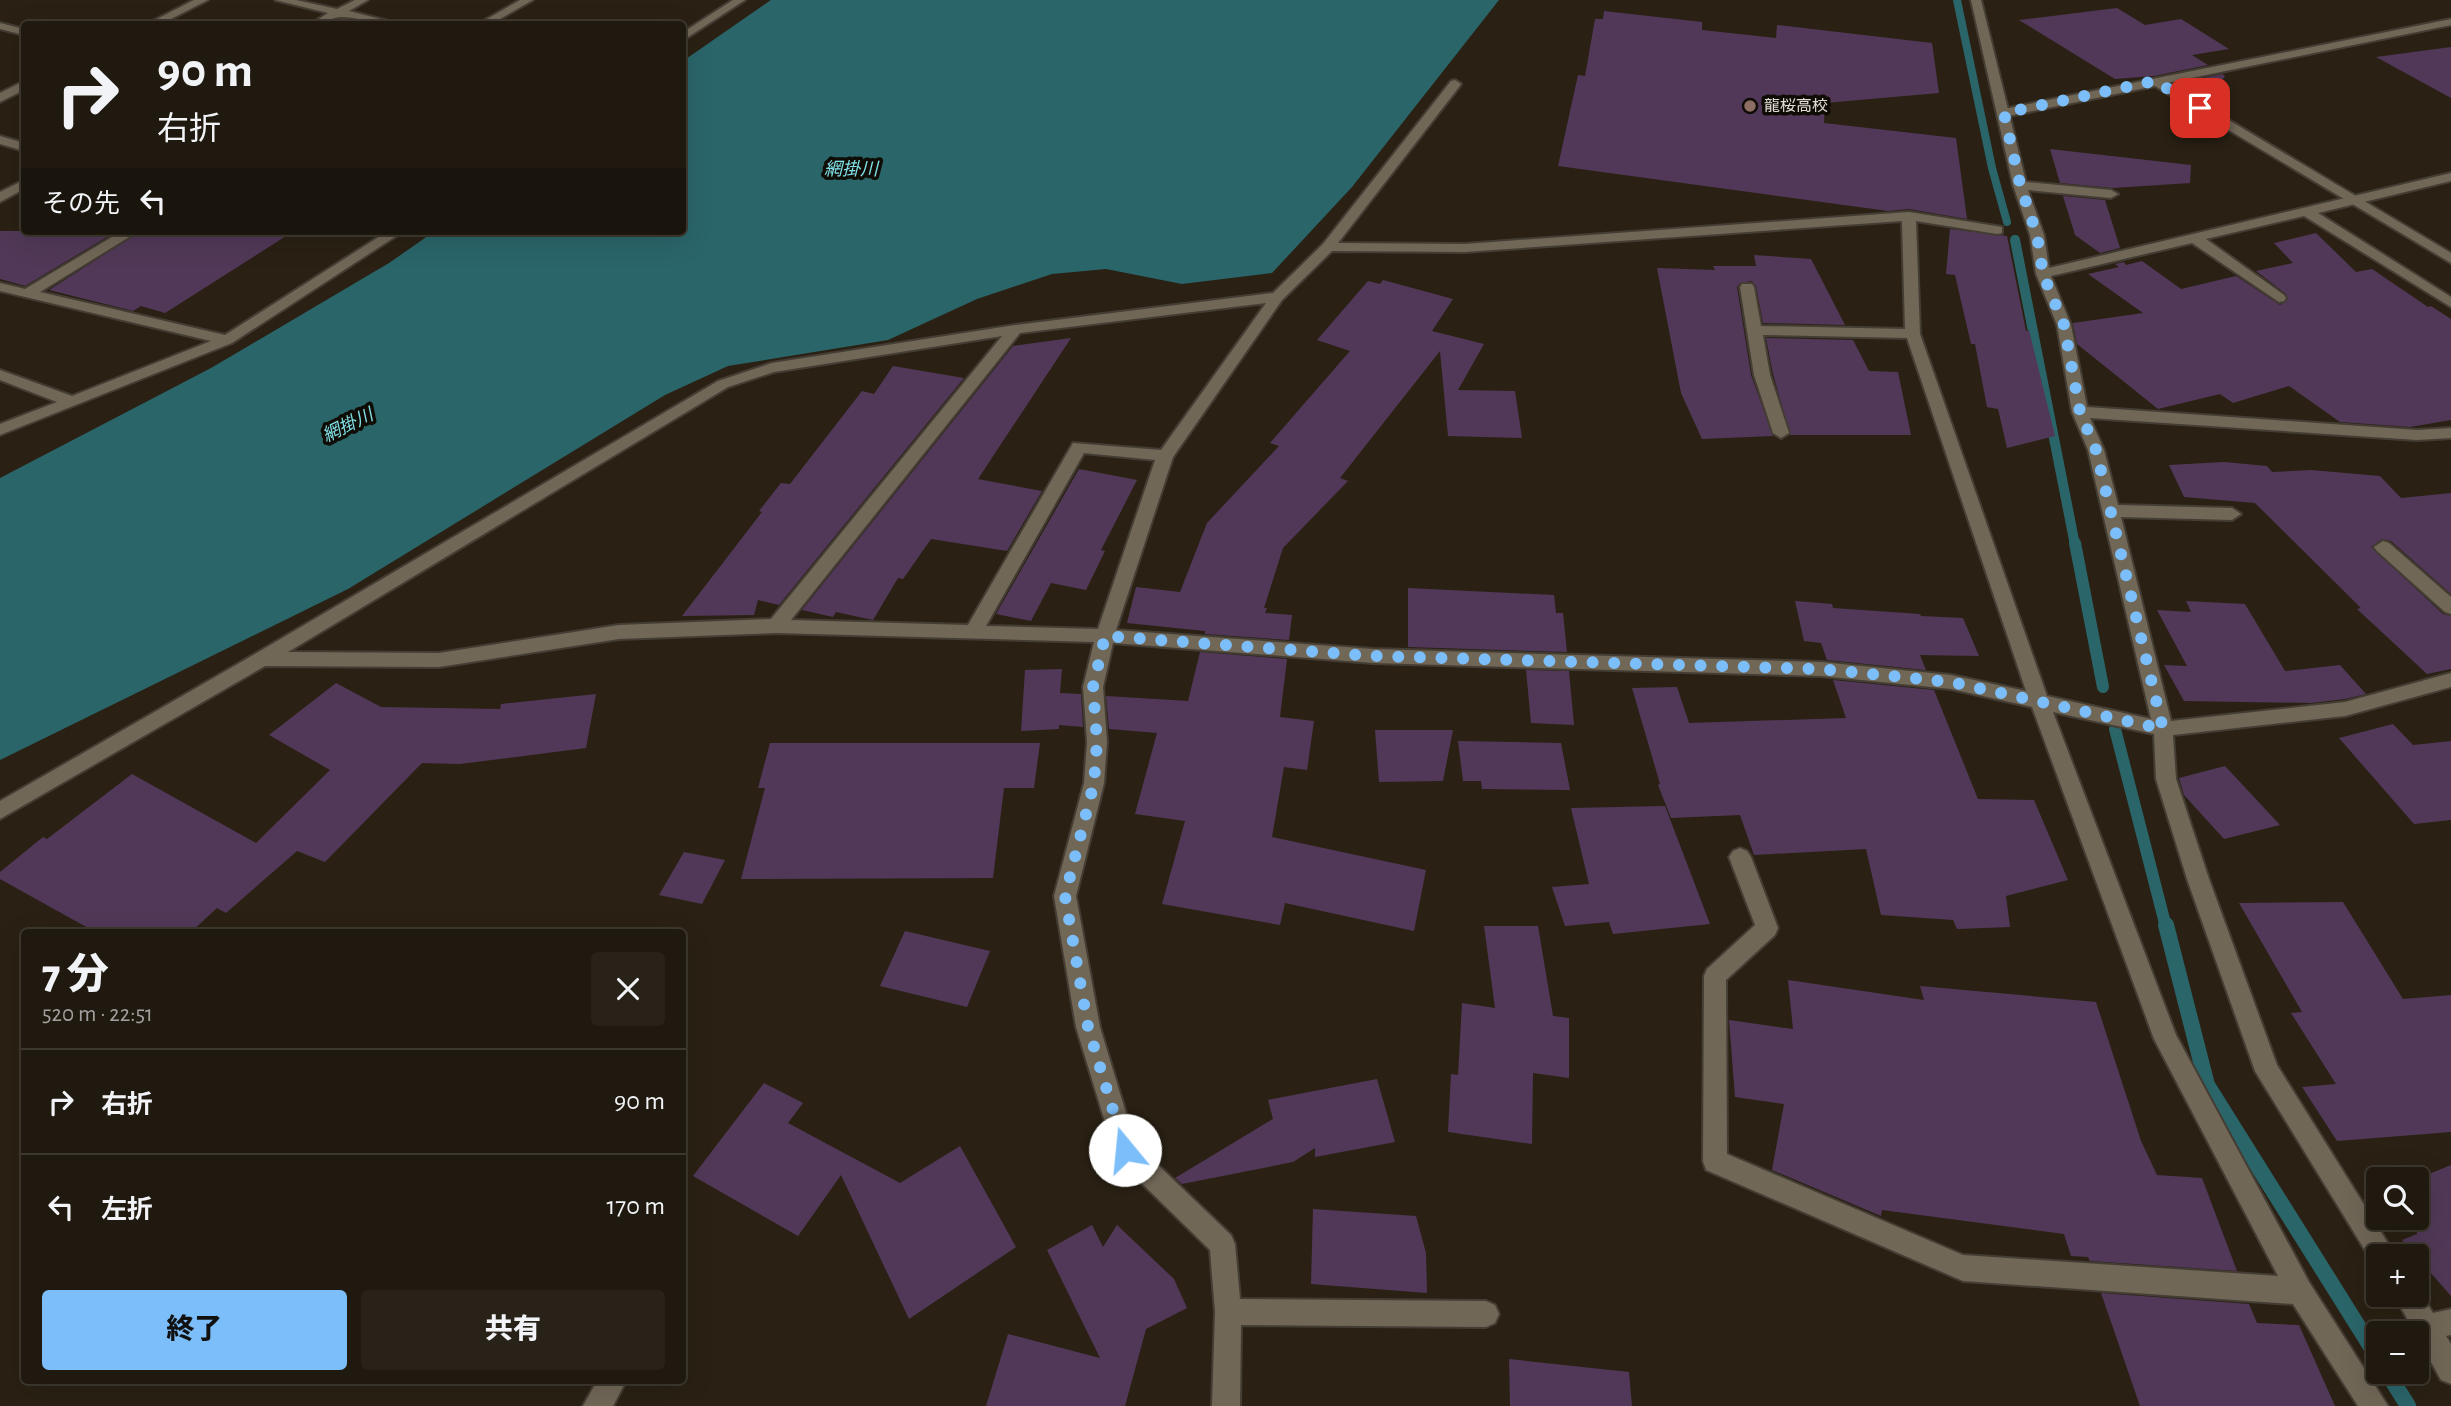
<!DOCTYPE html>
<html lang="ja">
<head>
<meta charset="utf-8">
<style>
	body { margin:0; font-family:"Alegreya Sans","Noto Sans JP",sans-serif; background:#282218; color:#f1f3f6; height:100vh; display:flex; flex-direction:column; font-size:26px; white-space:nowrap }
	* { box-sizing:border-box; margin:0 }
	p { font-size:23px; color:#a2a09e }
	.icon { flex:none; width:38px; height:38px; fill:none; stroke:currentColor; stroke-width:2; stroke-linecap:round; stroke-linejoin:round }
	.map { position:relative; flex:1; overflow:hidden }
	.details { position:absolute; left:21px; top:929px; width:665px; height:455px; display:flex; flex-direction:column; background:#20190f; border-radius:7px; box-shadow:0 7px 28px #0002,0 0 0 2px #3d382f }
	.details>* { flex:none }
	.guide { position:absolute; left:21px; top:21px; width:665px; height:214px; border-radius:7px; box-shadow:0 7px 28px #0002,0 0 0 2px #3d382f; background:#20190f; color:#f1f3f6; overflow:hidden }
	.buttons { position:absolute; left:2366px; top:1167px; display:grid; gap:14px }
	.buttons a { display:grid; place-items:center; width:63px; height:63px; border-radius:7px; background:#20190f; box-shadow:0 7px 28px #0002,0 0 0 2px #3d382f; font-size:35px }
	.pin { position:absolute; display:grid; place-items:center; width:60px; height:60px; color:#fff; margin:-30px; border-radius:14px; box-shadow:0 4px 10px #0006 }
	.me { position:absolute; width:77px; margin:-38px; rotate:343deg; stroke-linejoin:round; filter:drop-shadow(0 0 5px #0008) }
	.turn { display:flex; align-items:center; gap:24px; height:147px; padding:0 21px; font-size:32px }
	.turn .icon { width:91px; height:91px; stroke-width:2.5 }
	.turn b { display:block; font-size:49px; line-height:60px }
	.then { display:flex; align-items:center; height:66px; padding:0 21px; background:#0003; gap:14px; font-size:26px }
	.round { display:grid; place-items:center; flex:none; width:74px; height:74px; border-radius:7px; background:#282218 }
	.summary { display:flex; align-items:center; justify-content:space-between; height:119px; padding:0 21px }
	h1 { font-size:42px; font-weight:800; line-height:52px }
	.action { display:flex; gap:14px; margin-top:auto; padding:14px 21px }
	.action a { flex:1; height:80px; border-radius:7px; background:#7cbef9; color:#111; font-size:28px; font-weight:800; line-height:80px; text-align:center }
	.action a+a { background:#282218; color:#f1f3f6 }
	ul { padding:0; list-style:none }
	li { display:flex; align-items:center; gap:21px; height:105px; padding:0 21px; border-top:2px solid #3d382f }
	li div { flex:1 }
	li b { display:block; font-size:26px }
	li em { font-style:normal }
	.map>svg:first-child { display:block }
	.water { fill:#2a656a }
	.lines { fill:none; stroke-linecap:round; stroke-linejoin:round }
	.stream-far3 { stroke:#2a656a; stroke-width:8 }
	.stream-far2 { stroke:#2a656a; stroke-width:10 }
	.stream-far1 { stroke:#2a656a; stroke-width:12 }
	.stream { stroke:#2a656a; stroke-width:16 }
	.building { fill:#513858 }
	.minor-casing { stroke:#443d34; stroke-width:4 }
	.tertiary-casing { stroke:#443d34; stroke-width:4 }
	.minor { fill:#716757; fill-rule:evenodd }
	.tertiary { fill:#716757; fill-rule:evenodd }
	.route { stroke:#7cbef9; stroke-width:12; stroke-dasharray:0 21.6 }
	.education-dot { fill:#8d6e63; stroke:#0f0c06; stroke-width:2.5 }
	.labels { text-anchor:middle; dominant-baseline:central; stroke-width:7; stroke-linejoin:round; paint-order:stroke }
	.far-poi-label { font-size:16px; fill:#e3ddd4; stroke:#0f0c06; text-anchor:start }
	.far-water-label { font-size:18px; font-style:italic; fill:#81e1e9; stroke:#0f0c06 }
</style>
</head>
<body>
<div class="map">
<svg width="2451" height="1406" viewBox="0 0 2451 1406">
	<rect width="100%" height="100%" fill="#2a2114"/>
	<polygon class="water" points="771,0 1499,0 1352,187 1272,273 1182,284 1106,269 1052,274 977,299 888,340 728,366 665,395 348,589 0,760 0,478 211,368 389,263 435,231 682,231 683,61"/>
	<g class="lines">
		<g class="stream-far3">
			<polyline points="1957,0 1992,168 2007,222"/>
			<polyline points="2015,239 2016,242"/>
		</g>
		<polyline class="stream-far2" points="2015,240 2075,545"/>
		<g class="stream-far1">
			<polyline points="2075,543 2103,687"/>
			<polyline points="2115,729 2166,927"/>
		</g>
		<g class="stream">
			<polyline points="2166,925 2207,1085 2378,1358"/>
			<polyline points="2387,1372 2408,1406"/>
		</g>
	</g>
	<g class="building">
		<polygon points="2117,8 2145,25 2181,19 2229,49 2192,55 2208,65 2154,76 2115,79 2019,20"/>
		<polygon points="1604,11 1702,22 1702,30 1776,38 1777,25 1932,43 1939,93 1825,103 1824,123 1956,138 1967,219 1909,209 1888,211 1558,166 1578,75 1585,76 1595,19 1603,19"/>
		<polygon points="2451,47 2451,98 2376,57"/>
		<polygon points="2222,74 2225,76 2207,104 2174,84"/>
		<polygon points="2050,149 2191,165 2190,183 2113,188 2060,183"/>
		<polygon points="2063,196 2105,200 2120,248 2100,253 2075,235"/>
		<polygon points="1950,229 2007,236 2026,331 2029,330 2055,436 2007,448 1998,409 1987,407 1975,344 1971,344 1955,275 1946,274"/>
		<polygon points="0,231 117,231 25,286 0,279"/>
		<polygon points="141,231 294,231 165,313 141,306 133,311 49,290"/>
		<polygon points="2316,233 2356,272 2372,269 2428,307 2431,306 2451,319 2451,420 2410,427 2340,422 2289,386 2233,403 2220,394 2158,409 2077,344 2073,323 2143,313 2088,274 2119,267 2115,264 2124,262 2126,265 2142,261 2181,289 2236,276 2280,305 2288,299 2286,294 2256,271 2293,263 2274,243"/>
		<polygon points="1754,255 1811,259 1845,325 1763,323 1756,286 1752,281 1740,283 1737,287 1751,375 1773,436 1702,439 1681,393 1657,268 1715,270 1713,266 1756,266"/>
		<polygon points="1383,280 1453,299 1432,331 1484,344 1458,390 1515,391 1522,438 1448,436 1440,351 1340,478 1348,481 1283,548 1264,608 1267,608 1265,613 1292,615 1289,640 1205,634 1205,631 1127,623 1136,587 1180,592 1207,523 1279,446 1270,443 1350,351 1317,340 1368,281 1380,284"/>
		<polygon points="1071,338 978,479 1042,491 1007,551 931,539 903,579 898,578 873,620 836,612 833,617 802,610 1013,346"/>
		<polygon points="1766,338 1853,340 1869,371 1898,372 1911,435 1790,435 1773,374"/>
		<polygon points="893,366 964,378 779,605 758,600 754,615 682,616 762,512 759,511 781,483 790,484 862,391 874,394"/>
		<polygon points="2224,462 2267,466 2272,472 2311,470 2380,476 2401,498 2451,493 2451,594 2391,541 2382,539 2371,547 2443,614 2451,616 2451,669 2427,674 2357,609 2361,608 2255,503 2184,497 2169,465"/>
		<polygon points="1079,469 1137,480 1101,550 1105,551 1086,590 1051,583 1031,621 996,614"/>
		<polygon points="1408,588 1554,595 1556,613 1563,613 1567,652 1408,647"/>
		<polygon points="1795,601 1832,604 1833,608 1920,614 1921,616 1963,618 1979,656 1920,655 1926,670 1827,660 1821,643 1804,641"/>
		<polygon points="2186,601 2245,604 2285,671 2340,665 2366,694 2345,699 2311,703 2184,701 2164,665 2187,666 2157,610 2191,612"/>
		<polygon points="1200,652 1287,659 1280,717 1314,721 1307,770 1284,767 1272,837 1426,870 1414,931 1285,903 1280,925 1162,904 1185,821 1135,814 1157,733 1109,729 1106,696 1188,701"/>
		<polygon points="1062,669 1060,693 1081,694 1083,727 1059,725 1059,729 1021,731 1025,670"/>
		<polygon points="1526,670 1569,671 1574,725 1531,723"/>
		<polygon points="1833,680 1934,690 1978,799 2034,800 2068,880 2006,896 2010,927 1957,929 1953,920 1881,915 1866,849 1754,855 1740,815 1671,818 1658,785 1660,784 1632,688 1677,687 1689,723 1846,718"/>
		<polygon points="336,683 381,707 500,709 501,704 596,694 586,748 460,764 422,763 325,862 297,851 226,913 217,908 190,933 97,933 0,879 0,872 43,837 47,839 132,774 256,843 330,770 269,735"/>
		<polygon points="2393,724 2413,745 2451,741 2451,820 2414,824 2339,738"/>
		<polygon points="1375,730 1453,730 1443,781 1379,782"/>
		<polygon points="1458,741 1561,743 1570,790 1482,789 1481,781 1463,781"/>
		<polygon points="770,743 1040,743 1034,788 1004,788 993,878 741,879 765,788 758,788"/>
		<polygon points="2225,766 2280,825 2224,839 2184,795 2179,778"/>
		<polygon points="1665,806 1710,924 1613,934 1609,922 1565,926 1552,887 1589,884 1571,808"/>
		<polygon points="684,852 725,860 702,904 659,895"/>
		<polygon points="2343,902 2403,999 2451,995 2451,1132 2337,1141 2302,1087 2336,1084 2291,1013 2302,1012 2239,903"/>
		<polygon points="1484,926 1538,926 1553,1016 1569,1018 1569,1078 1533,1073 1532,1144 1448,1132 1451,1074 1458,1075 1462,1003 1495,1008"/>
		<polygon points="905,931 990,951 967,1007 880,986"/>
		<polygon points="1788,980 1924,1000 1920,986 2096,1002 2141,1141 2157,1175 2202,1178 2237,1271 2090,1261 2088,1257 2071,1256 2064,1234 1882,1210 1881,1216 1772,1170 1784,1104 1735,1097 1729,1020 1793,1029"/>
		<polygon points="1377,1079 1395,1142 1315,1157 1315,1148 1293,1162 1182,1184 1175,1178 1273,1119 1268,1100"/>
		<polygon points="764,1083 803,1103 788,1123 900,1183 960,1146 1016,1247 909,1319 841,1175 798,1236 693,1176"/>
		<polygon points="2451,1165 2451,1296 2402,1240 2417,1234 2417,1179"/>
		<polygon points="1313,1209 1416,1216 1426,1253 1427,1293 1311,1284"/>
		<polygon points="1092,1225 1103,1247 1117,1225 1174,1279 1187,1308 1146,1329 1125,1406 986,1406 1008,1334 1100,1358 1047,1250"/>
		<polygon points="2101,1293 2249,1304 2257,1323 2299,1325 2335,1406 2140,1406"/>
		<polygon points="1509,1359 1629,1372 1632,1406 1510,1406"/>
	</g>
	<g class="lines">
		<g class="minor-casing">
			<g id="minor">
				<polygon points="194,0 208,0 161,24 147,24"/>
				<path d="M275,0H296L337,9L355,0H368L349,11L400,24C380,26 363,18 343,17C334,16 323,24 311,24L328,13Z"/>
				<polygon points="520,0 533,0 491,24 478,24"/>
				<polygon points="733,0 745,0 682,41 682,33"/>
				<path d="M1971,0H1981L2026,182L2111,190L2118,194L2111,198L2028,190L2044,235L2049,268L2451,173V181L2318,213L2451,297V307L2304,216L2206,239L2284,295L2286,298L2284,301L2279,302L2192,243L2051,276L2071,325L2087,407L2417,430L2451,428V438L2417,440L2090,418L2104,450L2118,505L2232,508L2241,514L2232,520L2121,517L2171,721L2345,702L2451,673V687L2345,716L2173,735L2176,779L2209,879L2277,1065L2396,1256H2378V1267L2374,1265L2255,1071L2187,879L2156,779L2154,734L2053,712L2176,1035L2309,1282L2388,1406H2358L2293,1304L1963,1281L1706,1170L1703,1161L1704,976L1707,969L1755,925L1729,857L1733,851L1740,848L1747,851L1751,857L1778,928L1775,935L1726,980L1727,1154L1963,1255L2278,1276L2154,1039L2032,707L1951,689L1821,676L1373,663L1113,643L1103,687L1107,742L1104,783L1076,896L1100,1027L1135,1143L1231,1235L1235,1244L1240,1299L1486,1301L1495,1305L1499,1314L1495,1323L1486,1327L1241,1325L1240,1406H1212L1215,1312L1210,1250L1116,1158L1076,1027L1054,896L1084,783L1087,742L1083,687L1094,642L776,633L619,639L439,667L265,666L0,819V801L255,654L718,381L772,363L1015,325L1273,293L1323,244L1451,81L1455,80L1461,84L1459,87L1338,243L1465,244L1909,212L2002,227V233L1997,234L1916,221L1920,334L2047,696L2151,719L2088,450L2072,412L2057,325L2036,274L2030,235L2013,185ZM1902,221L1905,329L1761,326L1754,287L1752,284H1742L1740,287L1754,375L1773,433L1781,438L1789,433L1770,375L1763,335L1907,338L2026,691L1951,675L1821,662L1373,649L1116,630L1173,457L1282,300L1332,251L1465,252ZM1266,303L1161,450L1073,443L968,625L791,620L1020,333ZM1002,336L771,619L619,625L439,653L288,652L728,387L774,372ZM1084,453L1155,460L1098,629L986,626Z"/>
				<polygon points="0,23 24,29 24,35 0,29"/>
				<polygon points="20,83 24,83 24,90 0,102 0,93"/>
				<polygon points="0,136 24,143 24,151 0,144"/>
				<polygon points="24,180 24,189 0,202 0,192"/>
				<polygon points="122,231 139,231 40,292 225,335 388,231 404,231 232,343 0,435 0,424 57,402 0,380 0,370 72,396 211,341 0,291 0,283 25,289"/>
				<polygon points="2383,541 2389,543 2451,597 2451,614 2445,612 2377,551 2374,547"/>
				<polygon points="2417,1287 2433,1313 2451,1309 2451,1335 2446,1336 2451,1344 2451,1384 2441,1380 2394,1295 2417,1295"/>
				<polygon points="597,1381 626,1381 613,1406 583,1406"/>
			</g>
		</g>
		<g class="tertiary-casing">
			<polygon id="tertiary" points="2451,19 2451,25 2167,83 2451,253 2451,263 2155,86 2004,117 1998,113 2004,109"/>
		</g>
		<use href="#minor" class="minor"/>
		<use href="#tertiary" class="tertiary"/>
	</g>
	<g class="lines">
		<polyline class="route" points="1125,1150 1088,1027 1065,896 1094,783 1097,742 1093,687 1105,636 1373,656 1821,669 1951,682 2163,729 2096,450 2080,412 2064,325 2043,274 2037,235 2020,184 2004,113 2155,81 2200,108"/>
	</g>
	<circle class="education-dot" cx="1750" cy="106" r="7"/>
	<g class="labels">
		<g class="far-poi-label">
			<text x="1764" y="106">龍桜高校</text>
		</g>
		<g class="far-water-label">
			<text x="851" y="170">網掛川</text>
			<text transform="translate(348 426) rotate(-26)">網掛川</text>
		</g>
	</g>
</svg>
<div class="buttons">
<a><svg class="icon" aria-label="search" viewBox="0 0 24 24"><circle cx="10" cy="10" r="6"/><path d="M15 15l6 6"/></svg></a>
<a>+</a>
<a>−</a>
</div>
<div class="pin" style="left:2200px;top:108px;background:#d93025"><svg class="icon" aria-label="arrive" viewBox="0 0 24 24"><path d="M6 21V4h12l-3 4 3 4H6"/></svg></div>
<svg class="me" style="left:1125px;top:1150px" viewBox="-20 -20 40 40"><circle r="19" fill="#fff"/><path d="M0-13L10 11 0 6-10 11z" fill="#7cbef9"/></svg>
<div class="guide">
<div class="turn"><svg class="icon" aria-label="right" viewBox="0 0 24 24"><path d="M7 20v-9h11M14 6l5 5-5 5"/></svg><div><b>90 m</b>右折</div></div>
<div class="then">その先<svg class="icon" aria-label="left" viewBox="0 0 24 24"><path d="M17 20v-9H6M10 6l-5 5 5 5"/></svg></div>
</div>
<section class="details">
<div class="summary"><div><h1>7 分</h1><p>520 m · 22:51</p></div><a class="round"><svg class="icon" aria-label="close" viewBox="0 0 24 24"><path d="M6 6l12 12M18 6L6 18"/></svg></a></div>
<ul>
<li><svg class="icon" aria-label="right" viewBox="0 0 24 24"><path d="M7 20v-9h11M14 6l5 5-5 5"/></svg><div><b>右折</b></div><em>90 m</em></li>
<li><svg class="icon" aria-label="left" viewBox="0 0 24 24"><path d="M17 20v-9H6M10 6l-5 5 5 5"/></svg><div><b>左折</b></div><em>170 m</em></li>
</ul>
<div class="action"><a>終了</a><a>共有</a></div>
</section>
</div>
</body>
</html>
